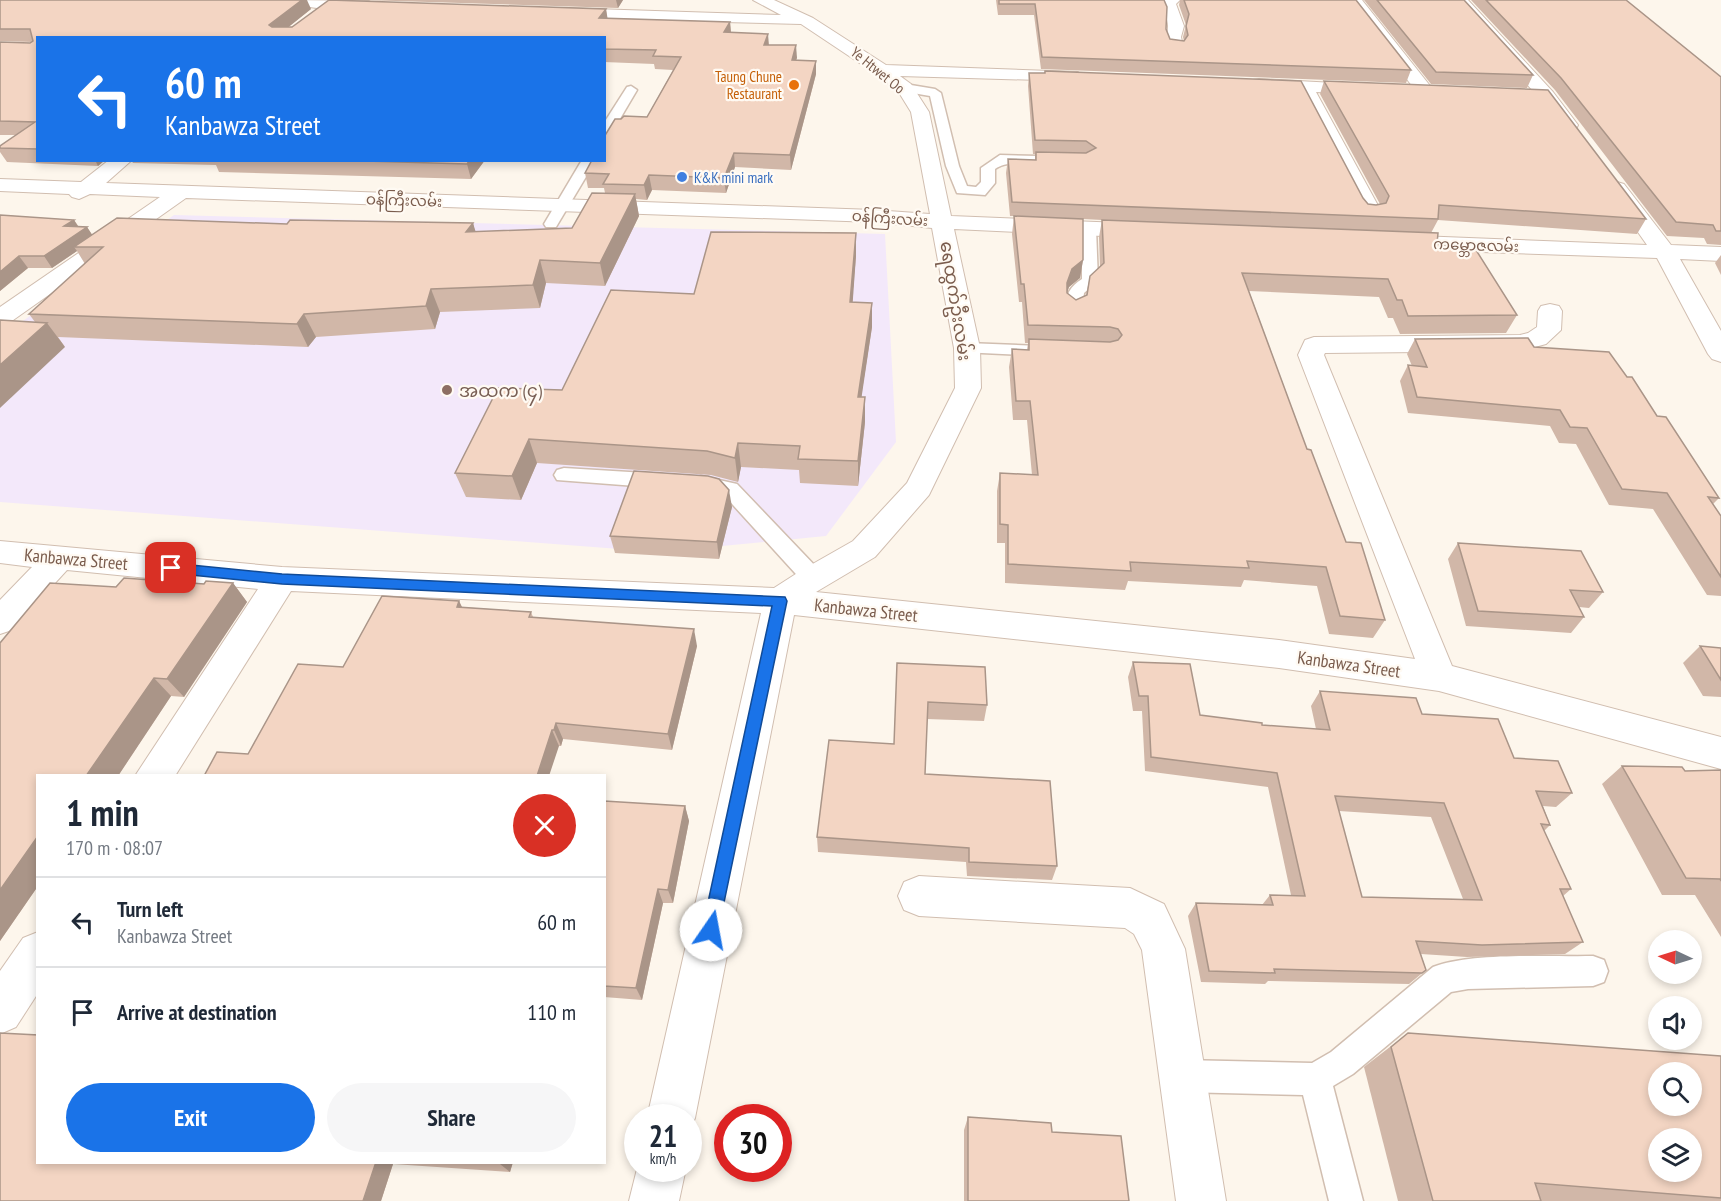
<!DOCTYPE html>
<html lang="en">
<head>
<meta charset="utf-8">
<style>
	body { margin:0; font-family:"PT Sans Narrow","Noto Sans Myanmar",sans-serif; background:#f6f6f7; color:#1f2937; height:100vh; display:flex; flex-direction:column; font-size:22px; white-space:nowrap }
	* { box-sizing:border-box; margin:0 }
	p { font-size:20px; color:#747a83 }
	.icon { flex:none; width:33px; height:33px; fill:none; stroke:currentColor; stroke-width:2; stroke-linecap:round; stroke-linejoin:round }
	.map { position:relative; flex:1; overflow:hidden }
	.drawer { position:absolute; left:36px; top:774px; width:570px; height:390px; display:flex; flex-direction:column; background:#fff; border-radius:0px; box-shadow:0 3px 9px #0003 }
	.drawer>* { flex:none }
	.hud { position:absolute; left:36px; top:36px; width:570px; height:126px; border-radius:0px; box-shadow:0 3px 9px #0003; background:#1a73e8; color:#fff; overflow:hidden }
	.needle { width:39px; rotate:274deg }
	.buttons { position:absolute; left:1648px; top:930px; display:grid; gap:12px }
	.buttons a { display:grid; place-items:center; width:54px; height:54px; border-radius:50%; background:#fff; box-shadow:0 3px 9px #0003; font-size:30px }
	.speed { position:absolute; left:624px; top:1104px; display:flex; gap:12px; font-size:30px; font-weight:700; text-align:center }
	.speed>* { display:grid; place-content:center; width:78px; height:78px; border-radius:50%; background:#fff; box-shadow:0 3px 9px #0003; line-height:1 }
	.speed small { font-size:15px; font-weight:400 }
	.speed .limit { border:9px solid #d22; background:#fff; color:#111 }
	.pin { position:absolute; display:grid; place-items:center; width:51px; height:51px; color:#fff; margin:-26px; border-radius:12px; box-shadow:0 3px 9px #0006 }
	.me { position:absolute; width:66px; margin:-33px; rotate:12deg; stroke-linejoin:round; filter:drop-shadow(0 0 4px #0008) }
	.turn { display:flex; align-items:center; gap:21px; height:126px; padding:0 30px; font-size:27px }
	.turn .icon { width:78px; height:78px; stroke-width:2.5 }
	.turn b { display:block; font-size:42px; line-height:51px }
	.round { display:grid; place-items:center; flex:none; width:63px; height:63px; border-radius:32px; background:#f6f6f7 }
	.head { display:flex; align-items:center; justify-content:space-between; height:102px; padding:0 30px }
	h1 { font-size:36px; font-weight:700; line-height:45px }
	.button { display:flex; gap:12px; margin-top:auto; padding:12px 30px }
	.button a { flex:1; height:69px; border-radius:36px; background:#1a73e8; color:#fff; font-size:24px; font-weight:700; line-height:69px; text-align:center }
	.button a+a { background:#f6f6f7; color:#1f2937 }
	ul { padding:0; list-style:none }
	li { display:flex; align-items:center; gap:18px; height:90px; padding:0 30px; border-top:2px solid #e0e1e3 }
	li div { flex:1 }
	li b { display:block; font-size:22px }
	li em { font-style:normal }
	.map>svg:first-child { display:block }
	.education { fill:#f3e8fa }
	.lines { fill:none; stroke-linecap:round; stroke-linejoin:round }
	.lane-casing { stroke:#d1beb0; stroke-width:3 }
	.street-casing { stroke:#d1beb0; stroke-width:2 }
	.lane { fill:#fff; fill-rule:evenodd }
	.street { fill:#fff; fill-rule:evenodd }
	.wall { fill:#d1b7a8; fill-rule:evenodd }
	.shaded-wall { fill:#aa9588 }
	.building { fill:#f3d5c3; stroke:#aa9588; stroke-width:1.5; fill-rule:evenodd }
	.route { fill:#1a73e8; stroke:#114b97; stroke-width:1.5 }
	.food-dot { fill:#e8710a; stroke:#fffaf3; stroke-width:2 }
	.shop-dot { fill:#3f7fe0; stroke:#fffaf3; stroke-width:2 }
	.education-dot { fill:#8d6e63; stroke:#fffaf3; stroke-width:2 }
	.labels { text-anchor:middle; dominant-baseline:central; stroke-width:4.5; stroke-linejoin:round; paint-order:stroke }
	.far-street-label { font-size:15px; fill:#7a5c4d; stroke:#fffaf3 }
	.far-food-label { font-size:15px; fill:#c56008; stroke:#fffaf3; text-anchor:end }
	.far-shop-label { font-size:15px; fill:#366cbe; stroke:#fffaf3; text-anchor:start }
	.street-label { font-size:18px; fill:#7a5c4d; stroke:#fffaf3 }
	.education-label { font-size:18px; fill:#785e54; stroke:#fffaf3; text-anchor:start }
</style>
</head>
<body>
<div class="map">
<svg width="1721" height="1201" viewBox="0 0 1721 1201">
	<rect width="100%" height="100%" fill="#fdf6ec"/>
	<polygon class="education" points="174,215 885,234 896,442 826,536 659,552 0,502 0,337"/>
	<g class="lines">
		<g class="lane-casing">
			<g id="lane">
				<path d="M905,84L935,89L941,93L959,166L967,186L976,187L981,182V168L1000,155L1038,156L1045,160C1032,171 1012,157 995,169V183L985,195L957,193L946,166L930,96L901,91V85Z"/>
				<polygon points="631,86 637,90 611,134 604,138 604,123 627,87"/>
				<polygon points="582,160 596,160 556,227 546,227 544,224"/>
				<path d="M1089,224L1096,228L1098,281L1084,293L1082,311L1074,316L1066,311C1065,296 1069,287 1082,279V228Z"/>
				<polygon points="967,343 1041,346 1047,347 1050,351 1047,355 1041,356 961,352 958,348 961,344"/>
				<polygon points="564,468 662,474 669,476 672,481 669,486 662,488 557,480 554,475 557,470"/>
				<polygon points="701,476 737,484 821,572 824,578 821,584 813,586 805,584 723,494 694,488 691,483 694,478"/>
				<path d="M1593,956L1604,960L1608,971L1604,982L1593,986L1468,989L1451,992L1353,1074L1333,1086L1363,1201H1329L1303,1095L1182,1092L1171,1087L1166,1076L1171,1065L1182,1060L1312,1063L1331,1052L1433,967C1471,952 1550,957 1593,956Z"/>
			</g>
		</g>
		<g class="street-casing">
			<g id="street">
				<path d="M289,0L369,1L377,6C368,15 298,9 289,0Z"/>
				<polygon points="753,0 774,0 813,18 886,65 1078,72 1081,76 1078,80 1072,81 900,76 911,84 929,112 951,216 1146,224 1154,226 1157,231 1154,236 1146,238 954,229 980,348 981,388 929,495 875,557 816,592 1279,640 1415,659 1298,355 1305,340 1314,337 1520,335 1528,333 1537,327 1538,311 1541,306 1550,304 1559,306 1562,311 1561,330 1546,344 1520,351 1325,353 1324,355 1452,666 1721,737 1721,769 1439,691 1279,668 794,615 695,1118 688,1134 688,1118 647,1118 761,613 291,591 175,776 135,776 258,589 67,570 12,630 0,634 0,600 32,567 0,563 0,541 282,567 774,588 802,570 853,541 907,483 955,388 954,348 932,228 874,222 186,198 9,323 0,325 0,307 160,197 90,194 79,199 72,197 69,194 0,191 0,179 81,182 109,160 132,160 106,183 874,210 930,214 911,112 898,91 876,74 801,24 562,18 554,13 562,8 781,15"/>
				<path d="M1162,0H1180L1176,4L1184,26L1181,37L1183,46L1181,50H1169C1163,40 1168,36 1168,26C1168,19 1163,9 1160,2Z"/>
				<polygon points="1346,0 1362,0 1431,87 1434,91 1431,95 1419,95"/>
				<polygon points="1452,0 1468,0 1553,92 1578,125 1576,129 1562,129 1541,100"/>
				<polygon points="1259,79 1372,85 1375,89 1372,93 1366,94 1316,92 1381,211 1378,216 1370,217 1362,216 1359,211 1298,91 1253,88 1250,84 1253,80"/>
				<polygon points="1617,182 1624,184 1671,245 1721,247 1721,261 1680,259 1721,331 1721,362 1712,359 1708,354 1657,258 1393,249 1385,247 1382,242 1385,237 1393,235 1647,245 1607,188 1610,184"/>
				<polygon points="919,876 1130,888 1164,904 1185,949 1226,1201 1176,1201 1142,950 1134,934 1125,928 919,916 904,910 898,896 904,882"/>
				<polygon points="38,932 38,993 16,1027 0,1034 0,971 23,938"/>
				<polygon points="638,1165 638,1168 686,1168 679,1201 629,1201"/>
			</g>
		</g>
		<use href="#lane" class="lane"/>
		<use href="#street" class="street"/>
	</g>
	<g class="wall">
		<polygon points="0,0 311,9 288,27 606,9 607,18 730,22 731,32 769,45 796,45 796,60 816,61 816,74 791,170 735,167 726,193 652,190 647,200 636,199 639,216 605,286 546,283 540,308 440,312 435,329 316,337 308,347 58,337 65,347 35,322 29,314 85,264 77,251 52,268 28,268 0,291 0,215 74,220 79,227 87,227 92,235 287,224 473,223 475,232 572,228 605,193 604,188 588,188 585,173 621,119 647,117 673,70 655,69 654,64 604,62 604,38 38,38 38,160 105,160 98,166 7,162 0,152 0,146 16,135 0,135 0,42 30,43 32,42 0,41"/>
		<polygon points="363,0 623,0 618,8"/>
		<polygon points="996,0 1164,0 1166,29 1170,39 1184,41 1183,37 1186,25 1179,5 1180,0 1356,0 1411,70 1406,83 1041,69 1034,15 998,15"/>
		<polygon points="1364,0 1464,0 1533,75 1527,88 1431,84"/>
		<polygon points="1471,0 1626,0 1721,77 1721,245 1707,244 1704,238 1667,236 1555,90"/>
		<path d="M1045,71L1363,198L1368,204L1376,205L1380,204L1320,94L1324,81L1646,219L1637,234L1438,220L1431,233L1437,244L1517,315L1506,333L1400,334L1393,318H1388L1379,297L1249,291L1307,449L1346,542L1385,620L1373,638L1329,634L1317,586L1244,580L1241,587L1128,581L1125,590L1005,583V543H997V491L1000,473L1032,475L1027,420H1013L1009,367L1012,349L1027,350L1028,343H1025L1022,302H1019L1012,234L1014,216H1010L1006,173L1008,159L1035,160V154H1033L1028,86L1029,73H1044ZM1083,219L1102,220L1099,237L1100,267L1090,276L1086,295L1076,300L1067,293L1069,287L1080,278L1083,260Z"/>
		<polygon points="131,160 485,160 471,179 219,172 216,165 133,163"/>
		<polygon points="1721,255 1721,275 1715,263"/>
		<polygon points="856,256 852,302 872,303 872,327 861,397 865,422 858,486 800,483 799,470 741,467 738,482 711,475 537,463 521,500 466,497 455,473 562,390 694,294"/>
		<polygon points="1415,339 1534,347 1627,377 1719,498 1713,504 1721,516 1721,596 1707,595 1653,509 1609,505 1576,444 1559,443 1550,426 1408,413 1400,381 1408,365 1412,366 1407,354"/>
		<polygon points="732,507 719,559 615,553 610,536"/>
		<polygon points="1458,543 1603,592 1589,608 1579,607 1584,617 1571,633 1466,626 1448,559"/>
		<polygon points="124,578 204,584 206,581 233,583 247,602 184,697 171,696 118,776 38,776 38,886 0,941 0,643 50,583 116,587"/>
		<polygon points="459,601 462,607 531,612 533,617 697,646 672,750 563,739 561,746 248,754 343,667"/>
		<polygon points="1700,646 1721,648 1721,697 1703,696 1683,663"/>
		<path d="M1133,662L1200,715L1262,725L1316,729L1311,706L1320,691L1422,714L1514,758L1572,793L1556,807L1543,806L1550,825L1544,831L1571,889L1563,896L1583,942L1565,954L1467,957L1421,954L1426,970L1409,984L1268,981L1265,984L1201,982L1188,916L1196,903L1262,905L1270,895H1291L1268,787L1145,771L1142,711H1133L1128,677ZM1339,811L1431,817L1463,899L1362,897Z"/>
		<polygon points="897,663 987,705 984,721 927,719 925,774 1057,866 1052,880 967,876 966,862 818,852 817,837 894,744"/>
		<polygon points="1622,766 1685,771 1721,770 1721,937 1695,895 1662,895 1602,784"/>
		<polygon points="604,801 685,806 689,821 673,903 663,903 642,1000 604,997"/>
		<polygon points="1408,1033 1721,1056 1721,1201 1398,1201 1364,1067"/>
		<polygon points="968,1117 1052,1132 1129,1201 964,1201 964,1130"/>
		<polygon points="38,1162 513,1162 510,1172 393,1164 381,1201 0,1201"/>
	</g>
	<g class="shaded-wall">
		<polygon points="302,0 307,0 311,9 275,38 269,25"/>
		<polygon points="616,0 623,0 618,8"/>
		<polygon points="606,9 608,21 599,18"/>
		<polygon points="730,22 731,34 724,32"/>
		<polygon points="768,34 769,46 764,45"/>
		<polygon points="796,45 797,58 792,74 792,60"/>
		<polygon points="816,61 816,74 791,170 790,155"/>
		<polygon points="734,153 735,167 726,193 724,178"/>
		<polygon points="95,160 105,160 98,166"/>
		<polygon points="470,160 485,160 471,179 467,164"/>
		<polygon points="649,175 652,190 647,200 644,185"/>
		<polygon points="635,194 639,216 605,286 600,263"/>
		<polygon points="74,220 81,231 87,227 95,239 74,247 77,251 52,268 44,256 64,226"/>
		<polygon points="473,223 480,246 466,232"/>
		<polygon points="856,233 856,256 851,326 850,302"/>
		<polygon points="19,256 28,268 0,291 0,272"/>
		<polygon points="540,260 546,283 540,308 533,285"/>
		<polygon points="1083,260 1080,278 1069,287 1064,301 1067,283 1072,269"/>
		<polygon points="431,289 440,312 435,329 426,306"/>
		<polygon points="872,303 872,327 858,421 858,397"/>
		<polygon points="304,314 316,337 308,347 297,324"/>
		<polygon points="47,323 65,347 0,408 0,365"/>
		<polygon points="865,397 865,422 858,486 858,461"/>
		<polygon points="529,439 537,463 521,500 512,476"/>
		<polygon points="738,443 741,467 738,482 735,458"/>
		<polygon points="729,490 732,507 719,559 717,542"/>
		<polygon points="233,583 247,602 184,697 167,679"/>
		<polygon points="459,601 467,618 457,607"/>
		<polygon points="694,629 697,646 672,750 668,734"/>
		<polygon points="154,678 171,696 118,776 86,776"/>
		<polygon points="556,723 563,739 561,746 554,730"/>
		<polygon points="552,730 559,746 549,776 537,776"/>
		<polygon points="685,806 689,821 673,903 668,890"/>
		<polygon points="38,836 38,886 0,941 0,890"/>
		<polygon points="658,889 663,903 642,1000 636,988"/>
		<polygon points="376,1162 391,1162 393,1164 381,1201 363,1201"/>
		<polygon points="500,1162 513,1162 510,1172 500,1164"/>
	</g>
	<g class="building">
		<polygon points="0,0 302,0 269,25 272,27 292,27 329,0 606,9 599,18 730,22 724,32 768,34 764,45 796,45 792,60 816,61 790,155 734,153 724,178 649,175 644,185 603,184 609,174 585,173 592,160 604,160 604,137 615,119 621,119 624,116 647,117 681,57 653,56 656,50 604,49 604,38 38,38 38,149 0,148 0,146 35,122 0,121 0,42 30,43 33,41 30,29 0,29"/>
		<polygon points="999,0 1164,0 1167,7 1166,29 1170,39 1184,41 1188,35 1186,26 1189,14 1184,0 1356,0 1411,70 1042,57 1035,4 999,4"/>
		<polygon points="1377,0 1464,0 1533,75 1436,72"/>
		<polygon points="1486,0 1626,0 1721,77 1721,231 1716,231 1713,225 1676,222 1561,78"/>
		<polygon points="1045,71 1301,81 1363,198 1368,204 1376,205 1386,203 1389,196 1324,81 1548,90 1646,219 1439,205 1438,219 1012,202 1008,159 1036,160 1036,152 1086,153 1096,148 1086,141 1035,140 1029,73 1045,73"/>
		<polygon points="331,160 470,160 467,164"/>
		<polygon points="592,193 635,194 600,263 540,260 533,285 431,289 426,306 304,314 297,324 29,314 103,247 74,247 117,218 287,224 290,220 473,223 466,232 572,228"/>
		<polygon points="0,215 74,220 64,226 87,227 44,256 19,256 0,272"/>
		<polygon points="1014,216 1083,219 1083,260 1072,269 1067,283 1067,293 1076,300 1087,295 1090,276 1104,263 1102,220 1438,233 1437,244 1476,250 1517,315 1408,316 1402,300 1397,300 1388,279 1242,273 1307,449 1311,450 1346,542 1361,543 1385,620 1340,616 1326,567 1247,561 1249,568 1130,562 1131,571 1008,564 1008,525 1000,524 1000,473 1038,475 1030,401 1016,401 1012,349 1029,350 1029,339 1110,342 1118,340 1122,335 1118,329 1110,327 1028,325 1024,284 1021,284"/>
		<polygon points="711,232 856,233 850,302 872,303 858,397 865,397 858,461 798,459 800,446 738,443 735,458 707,451 529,439 512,476 455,473 498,388 562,390 611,290 694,294"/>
		<polygon points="0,320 47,323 0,365"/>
		<polygon points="1528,338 1534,347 1609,352 1627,377 1632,377 1657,416 1666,417 1719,498 1708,497 1721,516 1721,577 1667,493 1622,489 1587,428 1570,427 1560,410 1417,397 1408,365 1427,367 1415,339"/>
		<polygon points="634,471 708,476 719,479 729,490 717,542 610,536"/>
		<polygon points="1458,543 1581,551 1603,592 1570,590 1584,617 1478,611"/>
		<polygon points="124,578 204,584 206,581 233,583 167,679 154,678 86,776 38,776 38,836 0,890 0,643 50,583 116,587"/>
		<polygon points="382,596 459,601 457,607 531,612 529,617 694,629 668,734 556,723 554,730 552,730 537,776 204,776 217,752 248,754 298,664 343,667"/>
		<polygon points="1700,646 1721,648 1721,680"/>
		<path d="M1133,662L1190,664L1200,715L1262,723V725L1330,730L1320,691L1416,698L1422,714L1498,719L1514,758L1558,761L1572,793L1536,791L1550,825L1541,824L1571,889H1560L1583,942L1482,945L1416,941L1426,970L1422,973L1274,969L1275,973L1209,971L1196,903L1273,905L1270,895L1305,896L1277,773L1151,757L1148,696H1139ZM1335,796L1444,803L1482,900L1362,897Z"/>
		<polygon points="897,663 985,667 987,705 928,702 925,774 1050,781 1057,866 969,862 969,848 817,837 829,740 894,744"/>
		<polygon points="1622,766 1682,767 1685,771 1721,770 1721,881 1720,879 1686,878"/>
		<polygon points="604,801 685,806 668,890 658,889 636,988 604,986"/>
		<polygon points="0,1033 38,1035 38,1162 376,1162 363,1201 0,1201"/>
		<path d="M1408,1033L1721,1056V1198L1535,1183L1541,1201H1433L1391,1047ZM1659,1072H1692V1106H1659ZM1659,1138H1692V1172H1659Z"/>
		<polygon points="968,1117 1051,1123 1052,1132 1121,1136 1129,1201 968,1201"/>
	</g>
	<polygon class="route" points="171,563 282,574 785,597 787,601 717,936 711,938 704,936 702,930 772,606 282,584 171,573 164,568"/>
	<circle class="food-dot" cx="794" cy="85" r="6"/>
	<circle class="shop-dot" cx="682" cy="177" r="6"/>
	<circle class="education-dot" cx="447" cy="390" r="6"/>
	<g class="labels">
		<g class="far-street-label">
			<text transform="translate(878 70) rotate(39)">Ye Htwet Oo</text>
			<text transform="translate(404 200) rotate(2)">ဝန်ကြီးလမ်း</text>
			<text transform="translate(890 218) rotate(4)">ဝန်ကြီးလမ်း</text>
			<text transform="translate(1476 245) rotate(2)">ကမ္ဘောဇလမ်း</text>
		</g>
		<g class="far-food-label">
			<text x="782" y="76">Taung Chune<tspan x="782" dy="17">Restaurant</tspan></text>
		</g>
		<g class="far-shop-label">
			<text x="694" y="177">K&amp;K mini mark</text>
		</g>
		<g class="street-label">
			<text transform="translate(956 301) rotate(81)">ရေထွက်ဦးလမ်း</text>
			<text transform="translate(76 559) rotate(5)">Kanbawza Street</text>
			<text transform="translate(866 610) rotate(6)">Kanbawza Street</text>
			<text transform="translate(1349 664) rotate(8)">Kanbawza Street</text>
		</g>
		<g class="education-label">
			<text x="459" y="390">အထက (၄)</text>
		</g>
	</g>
</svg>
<div class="buttons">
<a><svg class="needle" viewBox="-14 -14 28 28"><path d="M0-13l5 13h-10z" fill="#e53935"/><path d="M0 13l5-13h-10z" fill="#747a83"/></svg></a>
<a><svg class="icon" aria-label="sound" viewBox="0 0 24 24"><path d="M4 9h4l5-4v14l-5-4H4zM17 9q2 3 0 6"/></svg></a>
<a><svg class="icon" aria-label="search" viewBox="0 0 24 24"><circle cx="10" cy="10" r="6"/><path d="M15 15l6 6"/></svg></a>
<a><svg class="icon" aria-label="layers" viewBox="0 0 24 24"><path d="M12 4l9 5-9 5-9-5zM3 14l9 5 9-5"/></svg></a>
</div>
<div class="speed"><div>21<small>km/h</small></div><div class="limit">30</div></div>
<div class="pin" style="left:171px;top:568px;background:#d93025"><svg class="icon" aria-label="arrive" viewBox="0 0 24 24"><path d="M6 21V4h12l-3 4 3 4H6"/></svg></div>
<svg class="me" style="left:711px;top:930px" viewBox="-20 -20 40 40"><circle r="19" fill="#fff"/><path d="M0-13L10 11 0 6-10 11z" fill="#1a73e8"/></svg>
<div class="hud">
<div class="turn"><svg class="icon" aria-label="left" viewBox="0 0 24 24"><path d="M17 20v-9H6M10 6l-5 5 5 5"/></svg><div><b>60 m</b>Kanbawza Street</div></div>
</div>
<section class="drawer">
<div class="head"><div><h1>1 min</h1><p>170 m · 08:07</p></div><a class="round" style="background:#d93025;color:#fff"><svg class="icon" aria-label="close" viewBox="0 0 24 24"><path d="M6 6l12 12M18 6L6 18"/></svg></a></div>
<ul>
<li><svg class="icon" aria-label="left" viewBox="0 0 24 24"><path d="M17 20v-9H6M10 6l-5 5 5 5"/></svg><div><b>Turn left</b><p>Kanbawza Street</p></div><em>60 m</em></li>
<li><svg class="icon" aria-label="arrive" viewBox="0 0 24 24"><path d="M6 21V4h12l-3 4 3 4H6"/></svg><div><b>Arrive at destination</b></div><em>110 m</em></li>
</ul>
<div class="button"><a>Exit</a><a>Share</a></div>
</section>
</div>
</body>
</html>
